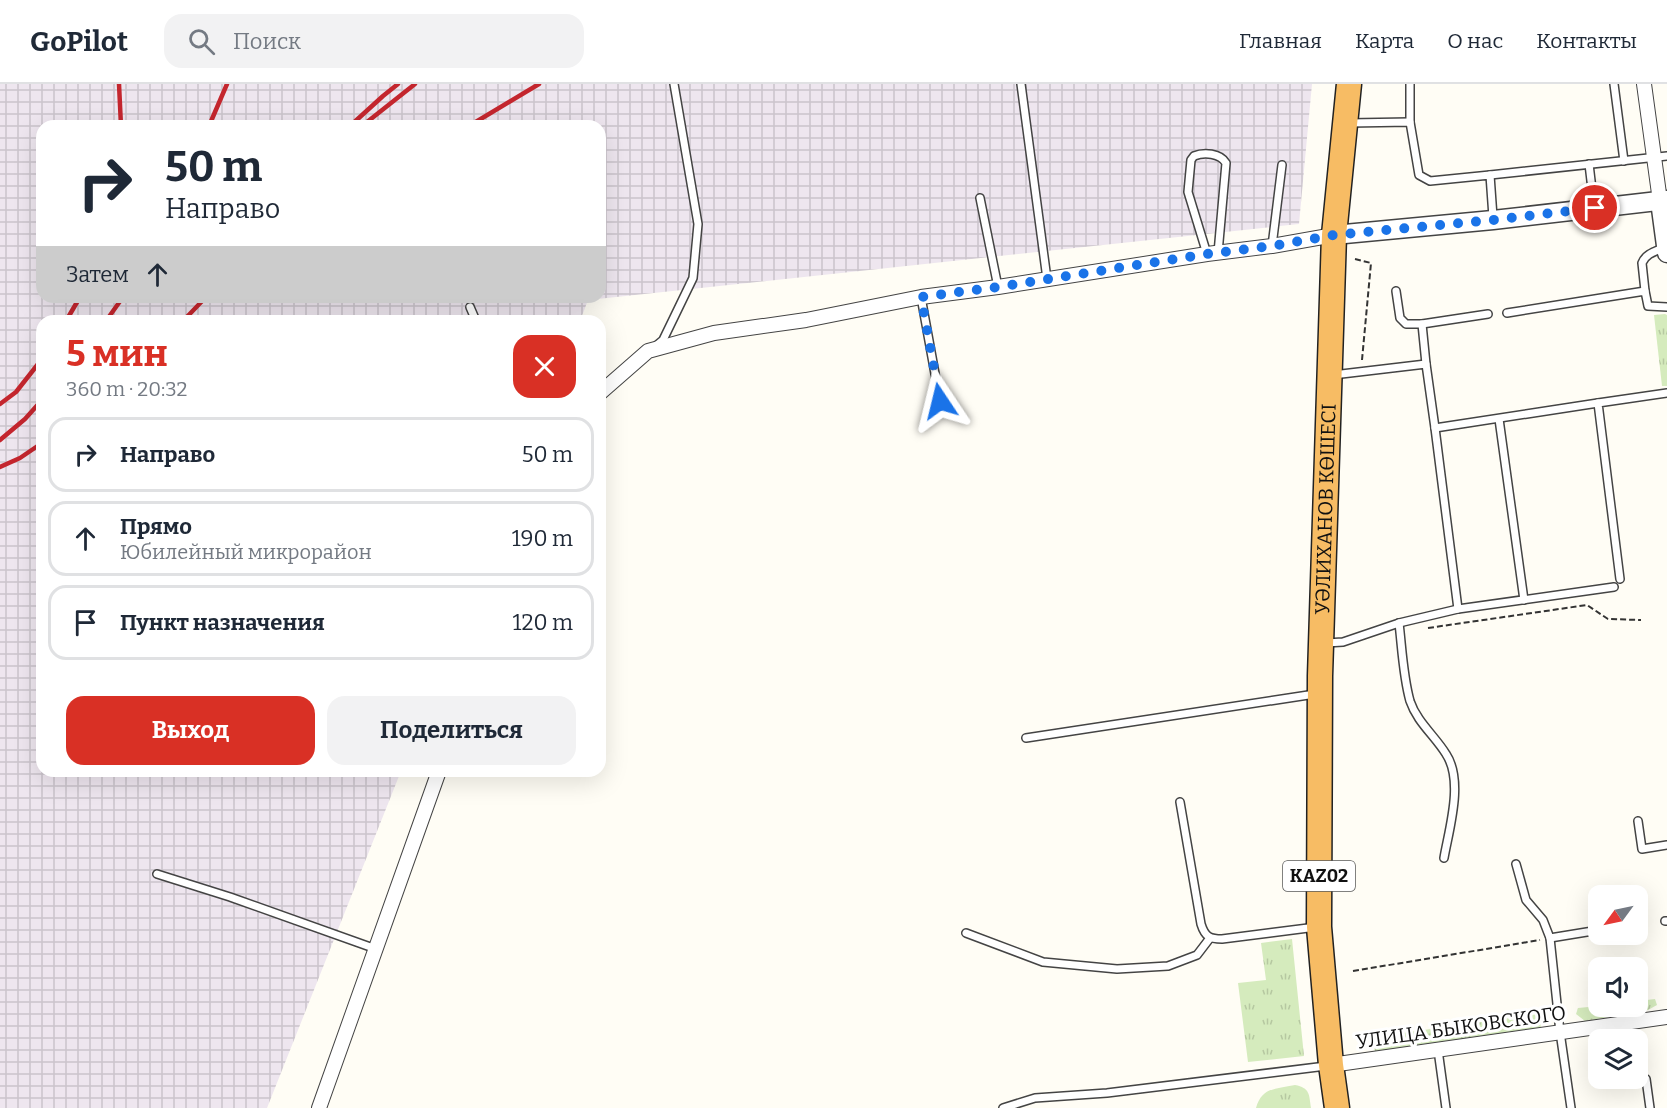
<!DOCTYPE html>
<html lang="ru">
<head>
<meta charset="utf-8">
<style>
	body { margin:0; font-family:Bitter,serif; background:#f2f2f3; color:#1f2937; height:100vh; display:flex; flex-direction:column; font-size:22px; white-space:nowrap }
	* { box-sizing:border-box; margin:0 }
	p { font-size:20px; color:#747a83 }
	.icon { flex:none; width:33px; height:33px; fill:none; stroke:currentColor; stroke-width:2; stroke-linecap:round; stroke-linejoin:round }
	.map { position:relative; flex:1; overflow:hidden }
	.details { position:absolute; left:36px; top:231px; width:570px; height:462px; display:flex; flex-direction:column; background:#fff; border-radius:18px; box-shadow:0 6px 24px #0002 }
	.details>* { flex:none }
	.banner { position:absolute; left:36px; top:36px; width:570px; height:183px; border-radius:18px; box-shadow:0 6px 24px #0002; background:#fff; color:#1f2937; overflow:hidden }
	.needle { width:39px; rotate:237deg }
	.fabs { position:absolute; left:1588px; top:801px; display:grid; gap:12px }
	.fabs a { display:grid; place-items:center; width:60px; height:60px; border-radius:12px; background:#fff; box-shadow:0 6px 24px #0002; font-size:30px }
	.pin { position:absolute; display:grid; place-items:center; width:51px; height:51px; color:#fff; margin:-26px; border:3px solid #fff; border-radius:50%; box-shadow:0 2px 6px #0007 }
	.me { position:absolute; width:66px; margin:-33px; rotate:350deg; stroke-linejoin:round; filter:drop-shadow(0 0 4px #0008) }
	.turn { display:flex; align-items:center; gap:21px; height:126px; padding:0 30px; font-size:27px }
	.turn .icon { width:78px; height:78px; stroke-width:2.5 }
	.turn b { display:block; font-size:42px; line-height:51px }
	.then { display:flex; align-items:center; height:57px; padding:0 30px; background:#0003; gap:12px; font-size:22px }
	.round { display:grid; place-items:center; flex:none; width:63px; height:63px; border-radius:18px; background:#f2f2f3 }
	.overview { display:flex; align-items:center; justify-content:space-between; height:102px; padding:0 30px }
	h1 { font-size:36px; font-weight:700; line-height:45px; color:#d93025 }
	.primary-button { display:flex; gap:12px; margin-top:auto; padding:12px 30px }
	.primary-button a { flex:1; height:69px; border-radius:18px; background:#d93025; color:#fff; font-size:24px; font-weight:700; line-height:69px; text-align:center }
	.primary-button a+a { background:#f2f2f3; color:#1f2937 }
	ul { padding:0; list-style:none }
	li { display:flex; align-items:center; gap:18px; height:75px; margin:0 12px 9px; padding:0 18px; border:3px solid #e0e1e3; border-radius:18px }
	li div { flex:1 }
	li b { display:block; font-size:22px }
	li em { font-style:normal }
	header { display:flex; align-items:center; gap:36px; box-sizing:border-box; height:84px; padding:0 30px; background:#fff; border-bottom:2px solid #e0e1e3 }
	header strong { font-size:28px }
	nav { display:flex; gap:33px; margin-inline-start:auto; font-size:21px }
	.search { width:420px; height:54px; background:#f2f2f3; display:flex; align-items:center; gap:15px; box-sizing:border-box; padding:0 21px; border-radius:18px; color:#747a83; font-size:22px }
	.map>svg:first-child { display:block }
	.industrial { fill:url(#industrial-grid); fill-rule:evenodd }
	.grass { fill:url(#grass-tufts) }
	.lines { fill:none; stroke-linecap:round; stroke-linejoin:round }
	.service-casing { stroke:#444; stroke-width:10 }
	.minor-casing { stroke:#444; stroke-width:16 }
	.tertiary-casing { stroke:#444; stroke-width:21 }
	.trunk-casing { stroke:#222; stroke-width:27 }
	.path { stroke:#333; stroke-width:2; stroke-dasharray:6 3; stroke-linecap:butt }
	.service { stroke:#fff; stroke-width:7 }
	.minor { stroke:#fff; stroke-width:14 }
	.tertiary { stroke:#fff; stroke-width:18 }
	.trunk { stroke:#f7bc64; stroke-width:24 }
	.rail { stroke:#c4262e; stroke-width:4.5 }
	.route { stroke:#1a73e8; stroke-width:10; stroke-dasharray:0 18 }
	.labels { text-anchor:middle; dominant-baseline:central; stroke-width:6; stroke-linejoin:round; paint-order:stroke }
	.shield { fill:#fff; stroke:#585858; stroke-width:1.5 }
	.shield-label { font-size:18px; font-weight:bold; fill:#111 }
	.street-label { font-size:20px; fill:#111; stroke:#fff }
</style>
</head>
<body>
<header>
<strong>GoPilot</strong>
<div class="search"><svg class="icon" aria-label="search" viewBox="0 0 24 24"><circle cx="10" cy="10" r="6"/><path d="M15 15l6 6"/></svg>Поиск</div>
<nav><a>Главная</a><a>Карта</a><a>О нас</a><a>Контакты</a></nav>
</header>
<div class="map">
<svg width="1667" height="1024" viewBox="0 0 1667 1024">
	<defs>
		<pattern id="industrial-grid" width="8" height="8" patternUnits="userSpaceOnUse" patternTransform="scale(1.5)"><rect width="8" height="8" fill="#eee6ef"/><path d="M0 4h8M4 0v8" fill="none" stroke="#cbc4cc"/></pattern>
		<pattern id="grass-tufts" width="24" height="20" patternUnits="userSpaceOnUse" patternTransform="scale(1.5)"><rect width="24" height="20" fill="#d5ebbd"/><path d="M3 7l-1-3M5 7V3M7 7l1-3M15 17l-1-3M17 17v-4M19 17l1-3" fill="none" stroke="#b6c8a1"/></pattern>
	</defs>
	<rect width="100%" height="100%" fill="#fffdf5"/>
	<path class="industrial" d="M0,0H1312L1299,140L588,216L580,237H42V687H401L267,1024H0ZM42,42H600V213H42Z"/>
	<g class="grass">
		<polygon points="1665,230 1667,231 1667,302 1662,302 1654,231"/>
		<polygon points="1292,855 1304,972 1248,978 1238,899 1266,896 1261,859"/>
		<polygon points="1655,915 1657,921 1648,926 1585,937 1576,930 1578,924 1599,922 1638,922 1638,917"/>
		<polygon points="1539,930 1541,945 1375,969 1373,953"/>
		<path d="M1295,1001C1310,1004 1309,1010 1311,1024H1256C1262,1003 1276,1005 1295,1001Z"/>
	</g>
	<g class="lines">
		<g class="service-casing">
			<g id="service">
				<polyline points="1021,0 1047,195"/>
				<polyline points="1614,0 1624,77"/>
				<polyline points="1410,38 1410,0"/>
				<polyline points="1349,39 1410,38 1419,91 1430,97 1490,91 1493,133"/>
				<polyline points="1589,80 1594,122"/>
				<polyline points="1490,91 1667,72"/>
				<polyline points="980,114 998,203"/>
				<polyline points="1272,162 1282,81"/>
				<path d="M1207,170L1188,108L1191,76L1194,72C1204,68 1220,69 1226,79L1218,169"/>
				<polyline points="1396,207 1400,234 1406,240 1422,240 1488,230"/>
				<path d="M1645,207L1642,179C1646,169 1657,167 1665,163"/>
				<polyline points="921,213 940,317"/>
				<polyline points="470,223 476,237"/>
				<polyline points="1507,229 1645,207 1648,222 1667,223"/>
				<polyline points="1422,240 1426,280"/>
				<polyline points="657,261 663,256 693,194 698,140 674,0"/>
				<polyline points="1333,291 1426,280 1435,344 1598,319"/>
				<polyline points="1499,335 1524,516"/>
				<polyline points="1435,344 1458,525"/>
				<polyline points="1620,495 1598,319 1667,309"/>
				<path d="M1399,539C1402,564 1403,592 1410,617C1417,638 1435,652 1446,670C1464,697 1449,745 1444,774"/>
				<polyline points="1326,559 1343,558 1399,539 1458,525 1614,503"/>
				<polyline points="1026,654 1315,610"/>
				<path d="M1180,718L1201,840C1205,853 1210,855 1222,855L1316,843"/>
				<polyline points="1638,737 1642,765 1667,761"/>
				<polyline points="1516,780 1526,816 1543,836 1550,854 1560,948 1571,1024"/>
				<polyline points="157,790 230,813 376,865"/>
				<polyline points="1665,837 1667,837"/>
				<polyline points="966,849 1043,878 1117,885 1168,882 1197,871 1210,854"/>
				<polyline points="1550,854 1599,846"/>
				<polyline points="1438,966 1446,1024"/>
				<polyline points="1646,995 1650,1024"/>
				<polyline points="1003,1024 1035,1014 1107,1009 1326,982"/>
			</g>
		</g>
		<g class="minor-casing">
			<g id="minor">
				<polyline points="1644,0 1660,117"/>
				<polyline points="600,309 648,267 714,249 806,236 921,213 998,203 1207,170 1272,162 1334,151"/>
				<polyline points="1331,981 1667,933"/>
				<polyline points="319,1024 439,687"/>
			</g>
		</g>
		<g class="tertiary-casing">
			<g id="tertiary">
				<polyline points="1660,117 1667,169"/>
				<polyline points="1334,151 1493,136 1667,116"/>
			</g>
		</g>
		<g class="trunk-casing">
			<g id="trunk">
				<path id="s1" d="M1337,1024L1331,981L1319,843L1320,592L1334,151L1349,0"/>
			</g>
		</g>
		<g class="path">
			<polyline points="1355,175 1371,179 1362,276"/>
			<polyline points="1428,544 1587,521 1608,535 1641,536"/>
			<polyline points="1353,887 1540,856"/>
		</g>
		<use href="#service" class="service"/>
		<use href="#minor" class="minor"/>
		<use href="#tertiary" class="tertiary"/>
		<use href="#trunk" class="trunk"/>
		<g class="rail">
			<polyline points="119,0 121,42"/>
			<polyline points="209,42 227,0"/>
			<polyline points="350,42 383,12 398,0"/>
			<polyline points="362,42 415,0"/>
			<polyline points="469,42 539,0"/>
			<polyline points="66,237 80,213"/>
			<polyline points="106,237 123,213"/>
			<polyline points="183,237 206,213"/>
			<polyline points="0,320 16,308 42,275"/>
			<polyline points="0,356 25,335 42,316"/>
			<polyline points="0,383 20,374 42,359"/>
		</g>
	</g>
	<g class="lines">
		<polyline class="route" points="940,317 921,213 998,203 1207,170 1272,162 1334,151 1493,136 1595,124"/>
	</g>
	<g class="labels">
		<rect class="shield" x="1283" y="777" width="72" height="30" rx="4.5"/>
		<g class="shield-label">
			<text x="1319" y="792">KАZ02</text>
		</g>
		<g class="street-label">
			<text stroke="none"><textPath href="#s1" startOffset="600">УӘЛИХАНОВ КӨШЕСІ</textPath></text>
			<text transform="translate(1461 943) rotate(-8)">УЛИЦА БЫКОВСКОГО</text>
		</g>
	</g>
</svg>
<div class="fabs">
<a><svg class="needle" viewBox="-14 -14 28 28"><path d="M0-13l5 13h-10z" fill="#e53935"/><path d="M0 13l5-13h-10z" fill="#747a83"/></svg></a>
<a><svg class="icon" aria-label="sound" viewBox="0 0 24 24"><path d="M4 9h4l5-4v14l-5-4H4zM17 9q2 3 0 6"/></svg></a>
<a><svg class="icon" aria-label="layers" viewBox="0 0 24 24"><path d="M12 4l9 5-9 5-9-5zM3 14l9 5 9-5"/></svg></a>
</div>
<div class="pin" style="left:1595px;top:124px;background:#d93025"><svg class="icon" aria-label="arrive" viewBox="0 0 24 24"><path d="M6 21V4h12l-3 4 3 4H6"/></svg></div>
<svg class="me" style="left:940px;top:317px" viewBox="-20 -20 40 40"><path d="M0-17L14 15 0 8-14 15z" fill="#1a73e8" stroke="#fff" stroke-width="4"/></svg>
<div class="banner">
<div class="turn"><svg class="icon" aria-label="right" viewBox="0 0 24 24"><path d="M7 20v-9h11M14 6l5 5-5 5"/></svg><div><b>50 m</b>Направо</div></div>
<div class="then">Затем<svg class="icon" aria-label="ahead" viewBox="0 0 24 24"><path d="M12 20V5M6 11l6-6 6 6"/></svg></div>
</div>
<section class="details">
<div class="overview"><div><h1>5 мин</h1><p>360 m · 20:32</p></div><a class="round" style="background:#d93025;color:#fff"><svg class="icon" aria-label="close" viewBox="0 0 24 24"><path d="M6 6l12 12M18 6L6 18"/></svg></a></div>
<ul>
<li><svg class="icon" aria-label="right" viewBox="0 0 24 24"><path d="M7 20v-9h11M14 6l5 5-5 5"/></svg><div><b>Направо</b></div><em>50 m</em></li>
<li><svg class="icon" aria-label="ahead" viewBox="0 0 24 24"><path d="M12 20V5M6 11l6-6 6 6"/></svg><div><b>Прямо</b><p>Юбилейный микрорайон</p></div><em>190 m</em></li>
<li><svg class="icon" aria-label="arrive" viewBox="0 0 24 24"><path d="M6 21V4h12l-3 4 3 4H6"/></svg><div><b>Пункт назначения</b></div><em>120 m</em></li>
</ul>
<div class="primary-button"><a>Выход</a><a>Поделиться</a></div>
</section>
</div>
</body>
</html>
